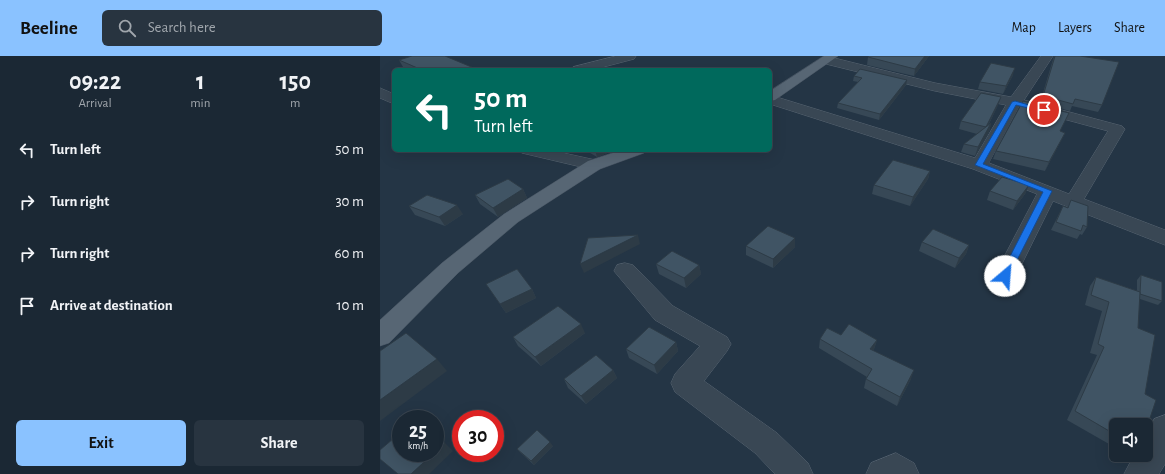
<!DOCTYPE html>
<html lang="en">
<head>
<meta charset="utf-8">
<style>
	body { margin:0; font-family:"Alegreya Sans",sans-serif; background:#283440; color:#f1f3f6; height:100vh; display:flex; flex-direction:column; font-size:15px; white-space:nowrap }
	* { box-sizing:border-box; margin:0 }
	p { font-size:13px; color:#a0a6ac }
	.icon { flex:none; width:22px; height:22px; fill:none; stroke:currentColor; stroke-width:2; stroke-linecap:round; stroke-linejoin:round }
	.map { position:relative; flex:1; overflow:hidden }
	.sheet { display:flex; flex-direction:column; background:#1b2834; width:380px }
	.sheet>* { flex:none }
	.hud { position:absolute; left:12px; top:12px; width:380px; height:84px; border-radius:6px; box-shadow:0 4px 16px #0002,0 0 0 1px #39444f; background:#00695c; color:#fff; overflow:hidden }
	.tools { position:absolute; left:729px; top:362px; display:grid; gap:8px }
	.tools a { display:grid; place-items:center; width:44px; height:44px; border-radius:6px; background:#1b2834; box-shadow:0 4px 16px #0002,0 0 0 1px #39444f; font-size:20px }
	.speed { position:absolute; left:12px; top:354px; display:flex; gap:8px; font-size:20px; font-weight:700; text-align:center }
	.speed>* { display:grid; place-content:center; width:52px; height:52px; border-radius:50%; background:#1b2834; box-shadow:0 4px 16px #0002,0 0 0 1px #39444f; line-height:1 }
	.speed small { font-size:10px; font-weight:400 }
	.speed .limit { border:6px solid #d22; background:#fff; color:#111 }
	.pin { position:absolute; display:grid; place-items:center; width:34px; height:34px; color:#fff; margin:-17px; border:2px solid #fff; border-radius:50%; box-shadow:0 1px 4px #0007 }
	.me { position:absolute; width:44px; margin:-22px; rotate:27deg; stroke-linejoin:round; filter:drop-shadow(0 0 3px #0008) }
	.turn { display:flex; align-items:center; gap:14px; height:84px; padding:0 16px; font-size:18px }
	.turn .icon { width:52px; height:52px; stroke-width:2.5 }
	.turn b { display:block; font-size:28px; line-height:34px }
	.eta { display:flex; justify-content:space-evenly; align-items:center; height:68px; text-align:center }
	.eta b { font-size:24px; font-weight:600; line-height:28px }
	.cta { display:flex; gap:8px; margin-top:auto; padding:8px 16px }
	.cta a { flex:1; height:46px; border-radius:6px; background:#8ac2ff; color:#111; font-size:16px; font-weight:600; line-height:46px; text-align:center }
	.cta a+a { background:#283440; color:#f1f3f6 }
	ul { padding:0; list-style:none }
	li { display:flex; align-items:center; gap:12px; height:52px; padding:0 16px }
	li div { flex:1 }
	li b { display:block; font-size:15px }
	li em { font-style:normal }
	header { display:flex; align-items:center; gap:24px; box-sizing:border-box; height:56px; padding:0 20px; background:#8ac2ff; color:#111 }
	header strong { font-size:19px }
	nav { display:flex; gap:22px; margin-inline-start:auto; font-size:14px }
	.search { width:280px; height:36px; background:#283440; display:flex; align-items:center; gap:10px; box-sizing:border-box; padding:0 14px; border-radius:6px; color:#a0a6ac; font-size:15px }
	main { display:flex; flex:1; min-height:0 }
	.map>svg:first-child { display:block }
	.lines { fill:none; stroke-linecap:round; stroke-linejoin:round }
	.minor-casing { stroke:#586572; stroke-width:1 }
	.major-casing { stroke:#43505e; stroke-width:1 }
	.minor { fill:#394754; fill-rule:evenodd }
	.major { fill:#576674; fill-rule:evenodd }
	.wall { fill:#374856 }
	.shaded-wall { fill:#2d3b46 }
	.building { fill:#405464; stroke:#2d3b46 }
	.route { fill:#1a73e8; stroke:#114b97 }
</style>
</head>
<body>
<header>
<strong>Beeline</strong>
<div class="search"><svg class="icon" aria-label="search" viewBox="0 0 24 24"><circle cx="10" cy="10" r="6"/><path d="M15 15l6 6"/></svg>Search here</div>
<nav><a>Map</a><a>Layers</a><a>Share</a></nav>
</header>
<main>
<section class="sheet">
<div class="eta">
<div><b>09:22</b><p>Arrival</p></div>
<div><b>1</b><p>min</p></div>
<div><b>150</b><p>m</p></div>
</div>
<ul>
<li><svg class="icon" aria-label="left" viewBox="0 0 24 24"><path d="M17 20v-9H6M10 6l-5 5 5 5"/></svg><div><b>Turn left</b></div><em>50 m</em></li>
<li><svg class="icon" aria-label="right" viewBox="0 0 24 24"><path d="M7 20v-9h11M14 6l5 5-5 5"/></svg><div><b>Turn right</b></div><em>30 m</em></li>
<li><svg class="icon" aria-label="right" viewBox="0 0 24 24"><path d="M7 20v-9h11M14 6l5 5-5 5"/></svg><div><b>Turn right</b></div><em>60 m</em></li>
<li><svg class="icon" aria-label="arrive" viewBox="0 0 24 24"><path d="M6 21V4h12l-3 4 3 4H6"/></svg><div><b>Arrive at destination</b></div><em>10 m</em></li>
</ul>
<div class="cta"><a>Exit</a><a>Share</a></div>
</section>
<div class="map">
<svg width="785" height="418" viewBox="0 0 785 418">
	<rect width="100%" height="100%" fill="#243545"/>
	<g class="lines">
		<g class="minor-casing">
			<g id="minor">
				<polygon points="236,0 256,0 254,3 212,14 191,14 193,11"/>
				<path d="M446,0L555,27L631,41L661,0H673L644,44L742,70L745,73L704,143L785,174V189L673,145L633,226L625,228L617,226L614,220L657,138L593,113L390,48V39L595,102L626,49L555,35L442,7L440,4ZM639,51L728,75L689,138L609,107Z"/>
				<polygon points="0,32 14,38 14,48 0,42"/>
				<polygon points="140,94 170,94 220,105 223,109 220,113 214,114 142,97"/>
				<polygon points="245,207 253,209 293,250 347,281 351,288 347,295 324,325 397,377 428,407 433,418 395,418 375,397 295,336 291,327 295,318 320,290 275,264 234,215 237,209"/>
				<polygon points="785,359 785,408 779,418 744,418 754,399 766,399 766,383 774,363"/>
				<polygon points="516,397 534,407 539,418 486,418 491,407"/>
			</g>
		</g>
		<g class="major-casing">
			<g id="major">
				<polygon points="444,0 458,0 395,44 390,45 390,35"/>
				<polygon points="242,94 266,94 264,97 220,113 138,166 78,217 9,287 0,290 0,264 62,207 124,158 208,105"/>
			</g>
		</g>
		<use href="#minor" class="minor"/>
		<use href="#major" class="major"/>
	</g>
	<g class="wall">
		<polygon points="489,0 549,0 534,20 487,9 488,1"/>
		<polygon points="674,0 700,0 722,49 718,56 692,50 690,55 660,47"/>
		<polygon points="19,4 94,12 95,14 29,14 23,11"/>
		<polygon points="633,19 623,38 598,33 600,26"/>
		<polygon points="474,20 526,29 499,64 457,52 458,47 478,26 473,25"/>
		<polygon points="621,41 618,49 608,70 611,67 609,76 595,100 581,96 584,88 597,78 579,73 581,65"/>
		<polygon points="680,75 685,77 665,115 613,103 616,95"/>
		<polygon points="205,94 235,94 217,101"/>
		<polygon points="550,115 548,123 530,150 492,138 494,129"/>
		<polygon points="649,129 645,138 633,154 607,144 610,135"/>
		<polygon points="143,133 147,142 118,161 100,148 95,139"/>
		<polygon points="691,144 707,171 702,179 700,178 697,183 671,174 683,150 687,151"/>
		<polygon points="29,150 83,158 65,170 35,159"/>
		<polygon points="542,186 589,189 586,198 575,212 539,195"/>
		<polygon points="366,190 415,191 393,212 366,199"/>
		<polygon points="276,208 319,209 321,218 306,232 279,218"/>
		<polygon points="761,219 782,245 778,249 760,243 736,369 736,392 687,364 717,299 710,297 722,255 705,249 710,230 716,221 757,235 757,224"/>
		<polygon points="106,228 152,233 156,242 126,257"/>
		<polygon points="205,277 161,310 138,290 133,281"/>
		<polygon points="461,279 497,284 494,293 493,294 531,323 517,350 484,332 486,323 487,321 439,292 440,283"/>
		<polygon points="296,286 298,295 277,318 249,302 246,293"/>
		<polygon points="233,314 237,322 206,348 188,332 184,323"/>
		<polygon points="173,390 154,409 141,397 137,393"/>
	</g>
	<g class="shaded-wall">
		<polygon points="545,0 549,0 534,20 535,13"/>
		<polygon points="94,12 95,14 89,14"/>
		<polygon points="635,12 633,19 623,38 626,30"/>
		<polygon points="527,24 526,29 499,64 500,58"/>
		<polygon points="621,41 618,49 603,79 606,71"/>
		<polygon points="611,67 609,76 595,100 598,91"/>
		<polygon points="685,77 681,85 665,115 669,106"/>
		<polygon points="215,94 235,94 217,101"/>
		<polygon points="550,115 548,123 530,150 533,141"/>
		<polygon points="649,129 645,138 633,154 637,145"/>
		<polygon points="143,133 147,142 118,161 113,152"/>
		<polygon points="77,149 83,158 65,170 59,161"/>
		<polygon points="258,179 260,188 204,217 200,208"/>
		<polygon points="415,182 415,191 393,212 393,203"/>
		<polygon points="589,189 586,198 575,212 579,202"/>
		<polygon points="319,209 321,218 306,232 304,222"/>
		<polygon points="152,233 156,242 126,257 120,248"/>
		<polygon points="201,268 205,277 161,310 155,301"/>
		<polygon points="497,284 494,293 488,302 490,293"/>
		<polygon points="296,286 298,295 277,318 274,309"/>
		<polygon points="57,303 67,315 0,365 0,344"/>
		<polygon points="233,314 237,322 206,348 201,340"/>
		<polygon points="534,314 531,323 517,350 520,341"/>
		<polygon points="170,386 173,390 154,409 151,405"/>
		<polygon points="65,387 73,395 49,418 31,418 54,397 55,397 55,396"/>
	</g>
	<g class="building">
		<polygon points="32,0 65,0 94,12 89,14 42,14 19,4"/>
		<polygon points="489,0 545,0 535,13 488,1"/>
		<polygon points="675,0 700,0 739,6 722,49 695,43 693,48 663,40"/>
		<polygon points="611,7 635,12 626,30 600,26"/>
		<polygon points="480,13 527,24 500,58 458,47 482,22 474,20"/>
		<polygon points="601,37 621,41 606,71 581,65"/>
		<polygon points="643,45 689,57 680,75 685,77 669,106 616,95"/>
		<polygon points="611,67 598,91 584,88"/>
		<polygon points="513,104 550,115 533,141 494,129"/>
		<polygon points="622,121 649,129 637,145 610,135"/>
		<polygon points="128,123 143,133 113,152 95,139"/>
		<polygon points="47,139 77,149 59,161 29,150"/>
		<polygon points="691,144 708,150 707,171 703,169 701,175 676,166 683,150 688,152"/>
		<polygon points="388,170 415,182 393,203 366,190"/>
		<polygon points="553,173 589,189 579,202 542,186"/>
		<polygon points="258,179 200,208 208,182"/>
		<polygon points="292,195 319,209 304,222 276,208"/>
		<polygon points="137,213 152,233 120,248 106,228"/>
		<polygon points="761,219 782,226 782,245 760,238"/>
		<polygon points="716,221 760,236 758,272 775,279 765,338 776,344 766,374 766,369 736,369 736,379 695,355 724,291 718,288 729,246 711,239"/>
		<polygon points="178,250 201,268 155,301 133,281"/>
		<polygon points="469,268 497,284 490,293 534,314 520,341 486,323 492,313 440,283 447,272 461,279"/>
		<polygon points="269,271 296,286 274,309 246,293"/>
		<polygon points="26,277 57,303 0,344 0,295"/>
		<polygon points="216,299 233,314 201,340 184,323"/>
		<polygon points="157,374 170,386 151,405 137,393"/>
		<polygon points="21,376 21,397 54,397 31,418 18,418 0,403 0,394"/>
		<polygon points="55,380 65,387 55,396"/>
	</g>
	<polygon class="route" points="635,45 667,54 664,56 636,49 603,108 672,135 629,220 625,223 620,220 663,136 595,109 632,46"/>
</svg>
<div class="tools">
<a><svg class="icon" aria-label="sound" viewBox="0 0 24 24"><path d="M4 9h4l5-4v14l-5-4H4zM17 9q2 3 0 6"/></svg></a>
</div>
<div class="speed"><div>25<small>km/h</small></div><div class="limit">30</div></div>
<div class="pin" style="left:664px;top:54px;background:#d93025"><svg class="icon" aria-label="arrive" viewBox="0 0 24 24"><path d="M6 21V4h12l-3 4 3 4H6"/></svg></div>
<svg class="me" style="left:625px;top:220px" viewBox="-20 -20 40 40"><circle r="19" fill="#fff"/><path d="M0-13L10 11 0 6-10 11z" fill="#1a73e8"/></svg>
<div class="hud">
<div class="turn"><svg class="icon" aria-label="left" viewBox="0 0 24 24"><path d="M17 20v-9H6M10 6l-5 5 5 5"/></svg><div><b>50 m</b>Turn left</div></div>
</div>
</div>
</main>
</body>
</html>
